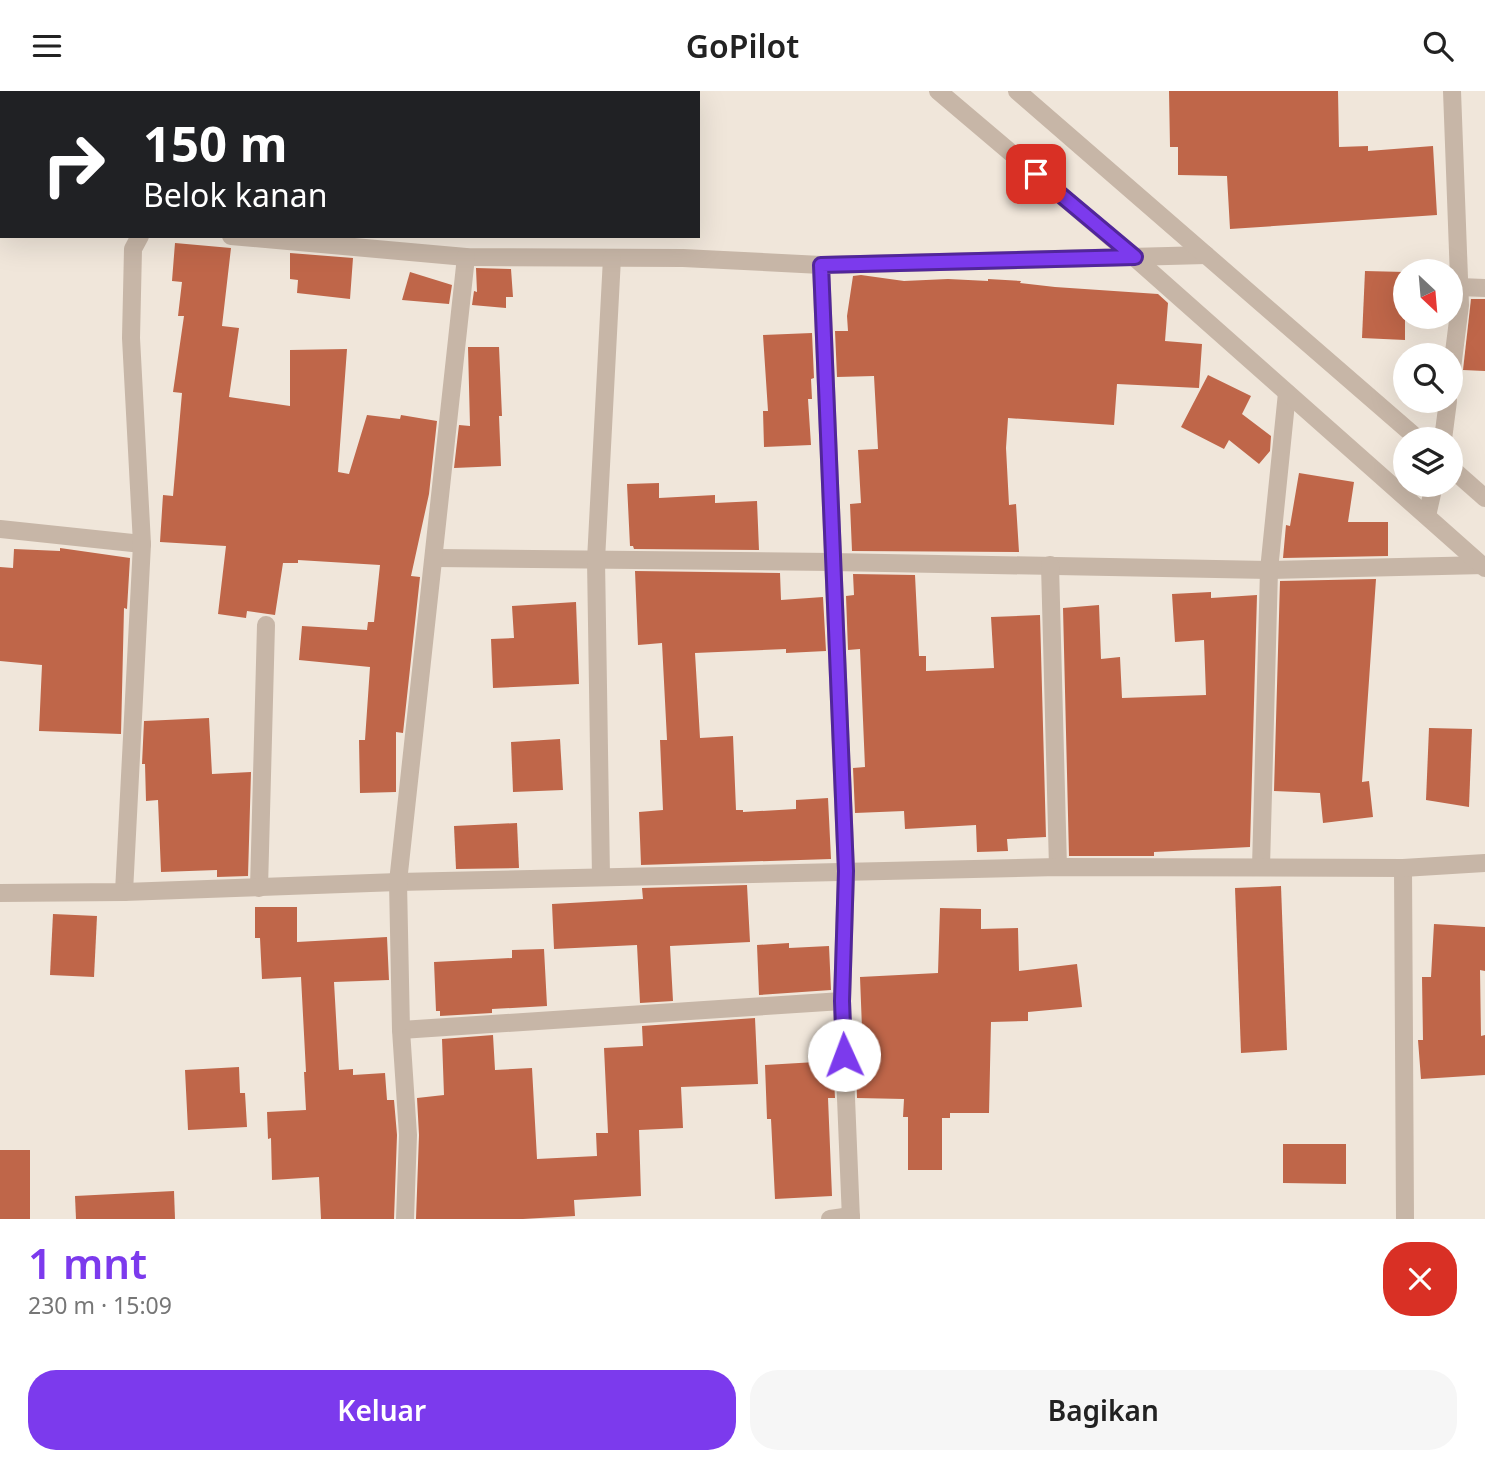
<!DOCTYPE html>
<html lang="id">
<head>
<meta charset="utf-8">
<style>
	body { margin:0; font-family:"Noto Sans",sans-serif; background:#f6f6f6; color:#222; height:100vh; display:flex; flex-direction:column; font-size:26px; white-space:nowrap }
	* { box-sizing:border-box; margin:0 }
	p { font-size:23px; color:#767676 }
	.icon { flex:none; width:38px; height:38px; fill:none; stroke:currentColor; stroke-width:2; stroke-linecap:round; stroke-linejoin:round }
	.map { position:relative; height:1128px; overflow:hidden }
	.drawer { display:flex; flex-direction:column; background:#fff; flex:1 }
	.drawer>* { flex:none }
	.hud { position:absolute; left:0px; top:0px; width:700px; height:147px; box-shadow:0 7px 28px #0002; background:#202124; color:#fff; overflow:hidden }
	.needle { width:46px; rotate:154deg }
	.buttons { position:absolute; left:1393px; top:168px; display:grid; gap:14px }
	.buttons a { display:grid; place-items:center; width:70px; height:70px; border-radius:50%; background:#fff; box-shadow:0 7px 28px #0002; font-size:35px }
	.pin { position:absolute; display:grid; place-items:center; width:60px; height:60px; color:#fff; margin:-30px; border-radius:14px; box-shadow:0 4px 10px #0006 }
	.me { position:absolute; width:77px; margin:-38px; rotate:358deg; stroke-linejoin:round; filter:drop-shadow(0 0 5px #0008) }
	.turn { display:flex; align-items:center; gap:24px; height:147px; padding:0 28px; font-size:32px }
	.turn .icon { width:91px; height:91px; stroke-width:2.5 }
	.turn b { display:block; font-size:49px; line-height:60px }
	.round { display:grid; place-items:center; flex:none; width:74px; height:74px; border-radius:28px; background:#f6f6f6 }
	.overview { display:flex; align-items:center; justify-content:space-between; height:119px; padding:0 28px }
	h1 { font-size:42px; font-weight:600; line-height:52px; color:#7c3aed }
	.primary-button { display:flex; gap:14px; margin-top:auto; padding:14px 28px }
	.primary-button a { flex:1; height:80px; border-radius:28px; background:#7c3aed; color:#fff; font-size:28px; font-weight:600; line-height:80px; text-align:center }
	.primary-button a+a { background:#f6f6f6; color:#222 }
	header { display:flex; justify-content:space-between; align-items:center; height:91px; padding:0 28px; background:#fff; font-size:32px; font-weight:600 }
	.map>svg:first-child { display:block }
	.building { fill:#bf6649 }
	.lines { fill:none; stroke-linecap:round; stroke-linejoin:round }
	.minor { stroke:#c7b6a7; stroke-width:18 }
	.tertiary { stroke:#c7b6a7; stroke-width:18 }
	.route-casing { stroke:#51269a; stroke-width:18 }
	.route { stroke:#7c3aed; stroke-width:12 }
</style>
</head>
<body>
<header><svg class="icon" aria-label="menu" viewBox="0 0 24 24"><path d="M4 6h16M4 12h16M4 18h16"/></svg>GoPilot<svg class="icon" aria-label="search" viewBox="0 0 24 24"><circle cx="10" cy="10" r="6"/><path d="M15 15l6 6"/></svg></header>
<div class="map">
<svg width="1485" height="1128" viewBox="0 0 1485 1128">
	<rect width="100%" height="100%" fill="#f0e6da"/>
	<g class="building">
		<polygon points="1169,0 1338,0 1339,56 1368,55 1368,60 1433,55 1437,124 1230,138 1227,85 1178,84 1178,56 1170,56"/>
		<polygon points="175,152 231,157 222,235 239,237 229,306 290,315 290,259 347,258 338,381 349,383 367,324 400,328 401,324 437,330 429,403 411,485 420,486 403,642 396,641 396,701 360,702 359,649 365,649 370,576 299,569 302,535 367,539 368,531 374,531 380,474 298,469 298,472 283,472 275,524 247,520 246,527 218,523 226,455 160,451 163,404 173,405 182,302 173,301 184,225 178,225 182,191 172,190"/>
		<polygon points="290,162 353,167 350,208 297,202 298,189 290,188"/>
		<polygon points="476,177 511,178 513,206 506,206 506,217 472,214 474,200 477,201"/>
		<polygon points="1365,180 1405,181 1405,249 1362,247"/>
		<polygon points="410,181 452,194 449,213 402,209"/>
		<polygon points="861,184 904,190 948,188 988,190 988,188 1021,190 1020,192 1055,196 1158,203 1168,212 1165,250 1202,253 1199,297 1117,293 1114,334 1008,327 1006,357 1009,414 1016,413 1019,461 852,460 850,413 861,412 858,359 878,358 874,285 837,286 835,240 848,240 847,225 853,185"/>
		<polygon points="1471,208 1485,208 1485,280 1463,279"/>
		<polygon points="812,242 814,287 811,288 812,308 808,308 811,354 764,356 763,320 768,320 763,244"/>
		<polygon points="468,256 499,256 502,325 499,325 501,375 454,377 459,334 470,335"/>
		<polygon points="1208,284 1251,305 1242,323 1271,345 1270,360 1259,373 1229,349 1224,358 1181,336"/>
		<polygon points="1299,382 1354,391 1348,431 1388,431 1388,465 1283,467 1286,434 1290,435"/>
		<polygon points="659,392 659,407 715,404 715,412 757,410 759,459 634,458 633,455 630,455 627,393"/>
		<polygon points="60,457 130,467 127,518 124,517 121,643 39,640 42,574 0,570 0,476 13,477 14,458 60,460"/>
		<polygon points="635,480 780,482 781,509 823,506 826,560 786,562 786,558 695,562 700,647 733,645 736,719 743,719 743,721 796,718 796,709 828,707 831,768 641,774 639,721 663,719 660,649 667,649 662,552 638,554"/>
		<polygon points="853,483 915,484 919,565 926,565 926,580 994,577 991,526 1040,524 1046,746 1007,748 1008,760 977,761 976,734 905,738 904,720 855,722 853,677 865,676 860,558 848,559 846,505 854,504"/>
		<polygon points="1376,488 1362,691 1369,690 1373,726 1323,732 1320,702 1274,700 1280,490"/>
		<polygon points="1211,501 1211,507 1257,504 1250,756 1154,761 1154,765 1069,765 1063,517 1099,514 1101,568 1120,566 1122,607 1206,604 1204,549 1175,551 1172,503"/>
		<polygon points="576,511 579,593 493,597 491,548 514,547 512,515"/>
		<polygon points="209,627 212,683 251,681 248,785 217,786 217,779 161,781 158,709 146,710 145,673 142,673 144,630"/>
		<polygon points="1429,637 1472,638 1469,716 1426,709"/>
		<polygon points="560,648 563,699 513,701 511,651"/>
		<polygon points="517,732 519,777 456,778 454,735"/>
		<polygon points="747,794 750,851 670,855 673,910 640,912 637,854 554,858 552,813 643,808 642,797"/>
		<polygon points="1281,795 1287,959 1241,962 1235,797"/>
		<polygon points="255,816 297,816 297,851 387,846 389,889 334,891 339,979 353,978 353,984 385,982 387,1009 394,1009 397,1044 394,1128 321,1128 319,1086 272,1089 271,1047 268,1048 267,1021 306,1019 304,981 306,981 301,886 262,888 260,847 255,847"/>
		<polygon points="940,817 981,818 981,838 1018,837 1019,880 1077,873 1082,916 1028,921 1028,930 991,931 989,1022 950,1022 950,1027 942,1027 942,1079 908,1079 908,1026 903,1026 904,1008 857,1007 856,969 861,969 863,963 860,886 938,882"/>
		<polygon points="53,823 97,825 94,886 50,884"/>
		<polygon points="1434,833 1485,836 1485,880 1480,879 1481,945 1485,944 1485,984 1421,988 1418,949 1423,949 1422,886 1431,886"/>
		<polygon points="789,852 789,857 829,855 831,899 759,904 757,854"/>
		<polygon points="544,858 547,915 492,918 492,922 440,925 440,920 436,920 434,871 512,867 512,859"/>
		<polygon points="755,927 758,993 681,996 683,1037 639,1039 641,1105 574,1109 575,1125 523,1128 416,1128 419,1044 417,1007 444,1004 442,948 493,944 495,979 532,977 537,1068 597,1065 596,1042 608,1042 604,957 643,955 642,935"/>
		<polygon points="833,970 835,1007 828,1007 832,1105 775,1108 771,1028 767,1028 765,974"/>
		<polygon points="239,976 240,1002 245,1002 247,1036 188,1039 185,979"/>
		<polygon points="1283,1053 1346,1053 1346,1093 1283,1092"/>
		<rect x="0" y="1059" width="30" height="69"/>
		<polygon points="174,1100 175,1128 76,1128 75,1105"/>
	</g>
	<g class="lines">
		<g class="minor">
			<polyline points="231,145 466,166 683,167 821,174 1206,164"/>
			<polyline points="821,174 846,781 842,910 851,1128"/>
			<polyline points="1459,196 1485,197"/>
			<polyline points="1451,285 1460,214 1452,0"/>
			<polyline points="1443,348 1448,310"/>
			<polyline points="1427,425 1434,394"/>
			<polyline points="0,438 142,453"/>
			<polyline points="435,467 832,471 1269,479 1485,474"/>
			<polyline points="1050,474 1058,776"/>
			<polyline points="1261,776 1269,479 1287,302"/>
			<polyline points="1403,777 1405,1128"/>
			<polyline points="601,786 596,469 612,167"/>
			<polyline points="259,797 266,534"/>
			<polyline points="124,801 142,453 131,247 133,158 140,145"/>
			<polyline points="0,802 124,801 398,791 1058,776 1403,777 1485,772"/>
			<polyline points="401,939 842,910"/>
			<polyline points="405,1128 408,1044 401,939 398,791 466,166"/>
			<polyline points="830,1128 851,1125"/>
		</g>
		<g class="tertiary">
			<polyline points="938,0 1134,166 1485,477"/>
			<polyline points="1017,0 1418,348"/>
			<polyline points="1451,377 1485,407"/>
		</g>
	</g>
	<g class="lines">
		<g class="route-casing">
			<polyline id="route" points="844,964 842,910 846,780 821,174 1135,166 1036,83"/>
		</g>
		<use href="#route" class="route"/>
	</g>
</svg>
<div class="buttons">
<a><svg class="needle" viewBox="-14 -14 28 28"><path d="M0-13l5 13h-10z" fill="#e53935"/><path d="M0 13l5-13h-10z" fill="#767676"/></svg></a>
<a><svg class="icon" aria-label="search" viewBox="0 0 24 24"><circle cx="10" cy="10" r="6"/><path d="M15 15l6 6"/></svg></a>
<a><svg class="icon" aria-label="layers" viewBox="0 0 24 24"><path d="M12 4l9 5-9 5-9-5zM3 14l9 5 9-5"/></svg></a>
</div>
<div class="pin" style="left:1036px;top:83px;background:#d93025"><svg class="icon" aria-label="arrive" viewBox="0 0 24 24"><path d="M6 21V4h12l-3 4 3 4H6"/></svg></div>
<svg class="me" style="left:844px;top:964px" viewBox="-20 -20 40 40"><circle r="19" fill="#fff"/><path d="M0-13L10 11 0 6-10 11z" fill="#7c3aed"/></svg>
<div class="hud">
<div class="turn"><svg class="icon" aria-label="right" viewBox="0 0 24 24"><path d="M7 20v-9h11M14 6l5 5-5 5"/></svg><div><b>150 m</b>Belok kanan</div></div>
</div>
</div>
<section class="drawer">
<div class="overview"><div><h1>1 mnt</h1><p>230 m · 15:09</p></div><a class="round" style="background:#d93025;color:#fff"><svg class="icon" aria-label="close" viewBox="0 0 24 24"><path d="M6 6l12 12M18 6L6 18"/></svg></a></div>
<div class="primary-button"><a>Keluar</a><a>Bagikan</a></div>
</section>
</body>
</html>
